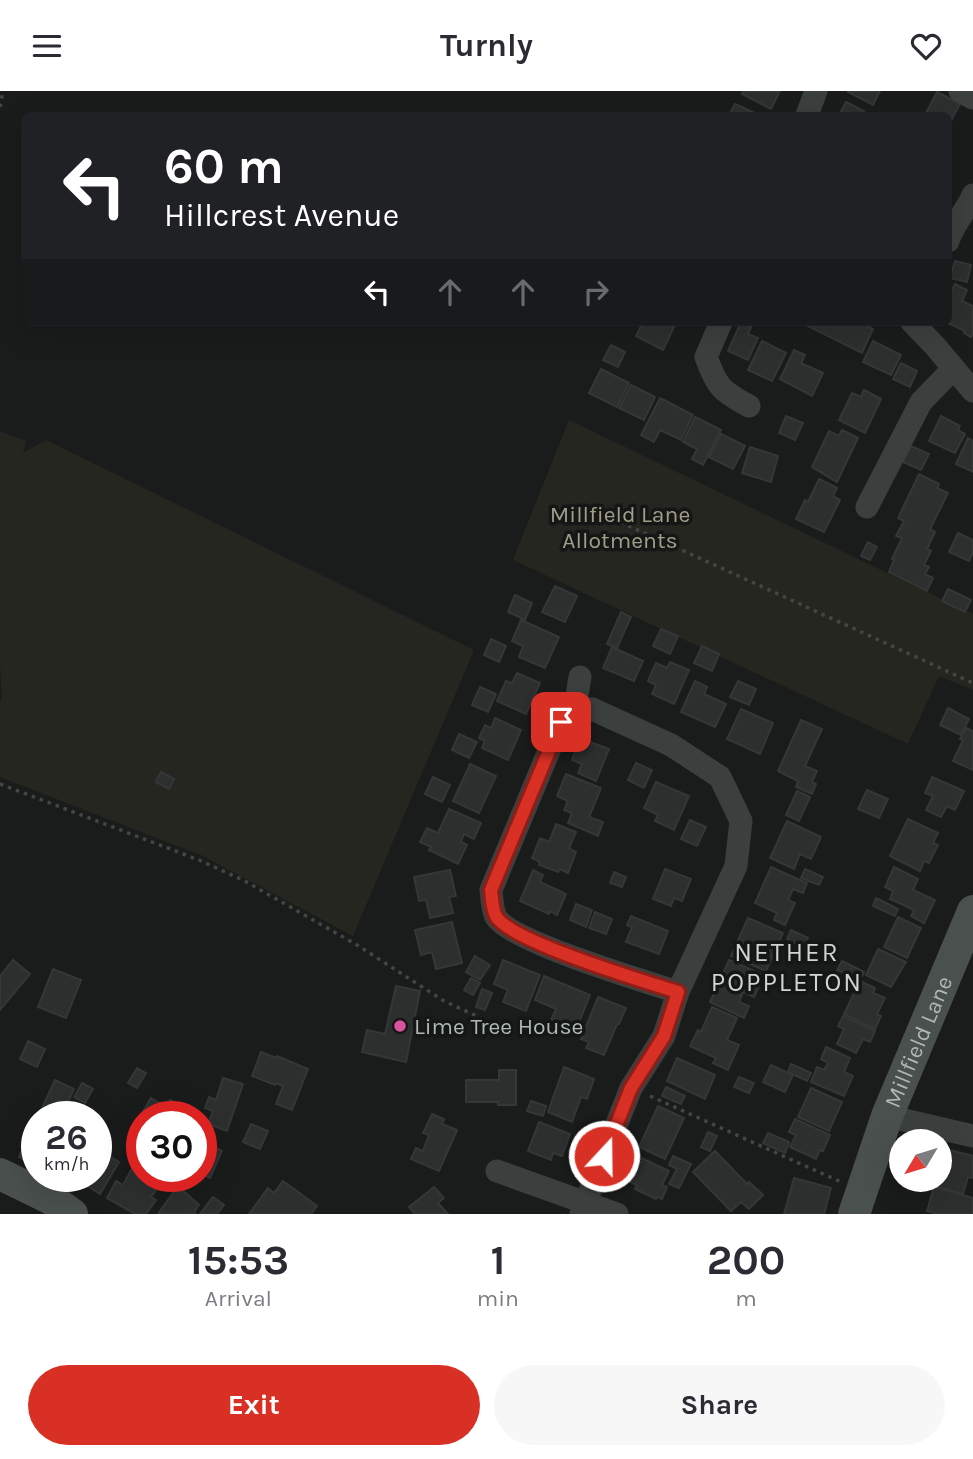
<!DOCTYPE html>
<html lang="en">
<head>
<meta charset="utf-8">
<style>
	body { margin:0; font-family:Karla,sans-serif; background:#f7f7f7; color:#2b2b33; height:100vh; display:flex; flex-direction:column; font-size:26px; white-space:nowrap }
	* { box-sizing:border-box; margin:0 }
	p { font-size:23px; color:#7c7c81 }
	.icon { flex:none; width:38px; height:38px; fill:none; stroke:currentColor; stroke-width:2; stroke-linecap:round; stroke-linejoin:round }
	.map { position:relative; height:1123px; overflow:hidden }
	.panel { display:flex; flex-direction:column; background:#fff; flex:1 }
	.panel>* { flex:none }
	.guide { position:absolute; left:21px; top:21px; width:931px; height:214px; border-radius:10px; box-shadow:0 7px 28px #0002; background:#202124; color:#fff; overflow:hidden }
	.needle { width:46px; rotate:232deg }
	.buttons { position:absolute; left:889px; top:1038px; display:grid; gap:14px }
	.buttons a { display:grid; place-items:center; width:63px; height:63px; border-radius:50%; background:#fff; box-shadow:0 7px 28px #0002; font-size:35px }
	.speed { position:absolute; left:21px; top:1010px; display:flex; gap:14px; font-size:35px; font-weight:700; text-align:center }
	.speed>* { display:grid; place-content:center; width:91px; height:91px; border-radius:50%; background:#fff; box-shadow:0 7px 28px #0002; line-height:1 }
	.speed small { font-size:18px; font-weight:400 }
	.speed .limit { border:10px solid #d22; background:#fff; color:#111 }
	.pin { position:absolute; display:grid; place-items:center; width:60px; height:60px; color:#fff; margin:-30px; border-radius:14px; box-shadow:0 4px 10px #0006 }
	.me { position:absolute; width:77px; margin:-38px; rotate:21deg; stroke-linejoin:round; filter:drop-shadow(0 0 5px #0008) }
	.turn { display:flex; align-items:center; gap:24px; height:147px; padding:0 28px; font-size:32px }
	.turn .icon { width:91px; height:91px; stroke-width:2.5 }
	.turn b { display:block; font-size:49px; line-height:60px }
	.lanes { display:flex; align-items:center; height:66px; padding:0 28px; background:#0003; justify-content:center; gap:35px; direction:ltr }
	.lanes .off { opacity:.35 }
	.eta { display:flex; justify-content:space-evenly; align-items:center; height:119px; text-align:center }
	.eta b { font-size:42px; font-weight:700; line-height:49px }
	.button { display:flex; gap:14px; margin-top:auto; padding:14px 28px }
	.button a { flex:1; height:80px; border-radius:42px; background:#d93025; color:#fff; font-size:28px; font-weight:700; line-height:80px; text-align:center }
	.button a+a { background:#f7f7f7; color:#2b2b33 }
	header { display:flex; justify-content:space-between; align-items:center; height:91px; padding:0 28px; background:#fff; font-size:32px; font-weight:700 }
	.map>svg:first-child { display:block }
	.green { fill:#262620 }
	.building { fill:#2d2f2f; stroke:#343737; stroke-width:2 }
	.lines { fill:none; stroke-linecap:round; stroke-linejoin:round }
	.path { stroke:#414744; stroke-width:3.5; stroke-dasharray:3.5 5; stroke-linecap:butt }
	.street { stroke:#3b403e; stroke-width:23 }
	.secondary { stroke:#4a504d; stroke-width:32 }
	.route-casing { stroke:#8d1f18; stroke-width:18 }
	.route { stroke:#d93025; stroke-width:12 }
	.poi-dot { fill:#dc529c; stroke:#151716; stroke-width:2.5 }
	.labels { text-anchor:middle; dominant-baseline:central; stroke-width:7; stroke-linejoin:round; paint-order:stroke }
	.park-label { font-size:23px; fill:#a29e88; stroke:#151716 }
	.poi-label { font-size:23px; fill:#aeb9b4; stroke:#151716; text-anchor:start }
	.street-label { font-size:23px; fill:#aeb9b4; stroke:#151716 }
	.quarter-label { font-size:26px; letter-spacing:2px; fill:#ced6d2; stroke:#151716 }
</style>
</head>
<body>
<header><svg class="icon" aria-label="menu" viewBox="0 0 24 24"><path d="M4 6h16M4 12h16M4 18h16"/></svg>Turnly<svg class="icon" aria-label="heart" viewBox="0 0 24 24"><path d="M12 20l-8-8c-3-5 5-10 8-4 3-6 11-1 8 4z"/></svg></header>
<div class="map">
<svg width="973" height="1123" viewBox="0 0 973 1123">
	<rect width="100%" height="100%" fill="#1a1c1b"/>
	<g class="green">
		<polygon points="569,329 973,523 973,599 939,585 908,653 513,469"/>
		<polygon points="0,340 26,350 23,362 46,349 474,559 353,845 203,765 0,686 0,610 2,607 0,574"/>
	</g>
	<g class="building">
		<polygon points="743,0 780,0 771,18 742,3"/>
		<polygon points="848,0 880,0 873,14 848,1"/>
		<polygon points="937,1 960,13 948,35 948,24 925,24"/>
		<polygon points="846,11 864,20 861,24 839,24"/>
		<polygon points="735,13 759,24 729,24"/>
		<polygon points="955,170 971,174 967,191 950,187"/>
		<polygon points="955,193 967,199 962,210 973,215 973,242 971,246 964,242 965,240 946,231 948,231 948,207"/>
		<polygon points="643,231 669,231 675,234 663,259 636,245"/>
		<polygon points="741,231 746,231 752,234 748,243 758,247 748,269 728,260"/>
		<polygon points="810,231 843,231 848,233 849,231 856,233 859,231 873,238 862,262 808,235"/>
		<polygon points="762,250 786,262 772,290 748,279"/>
		<polygon points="873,250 901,264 891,284 863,271"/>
		<polygon points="611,254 625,261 618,276 603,269"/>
		<polygon points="794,259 805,264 801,272 823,282 812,305 780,288"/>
		<polygon points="901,272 917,280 910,296 893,288"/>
		<polygon points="601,278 629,292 617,316 589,302"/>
		<polygon points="631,294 655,306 644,329 619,317"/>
		<polygon points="864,299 881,308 865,342 839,329 852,302 861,306"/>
		<polygon points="660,307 693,324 681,349 660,339 654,351 641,344"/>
		<polygon points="786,325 803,332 795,349 779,342"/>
		<polygon points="941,325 960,335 958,339 965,343 955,362 929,350"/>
		<polygon points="695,326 721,339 703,374 692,368 697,358 683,351"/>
		<polygon points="842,339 858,347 837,391 812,376 829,340 839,345"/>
		<polygon points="721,343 745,355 733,378 709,366"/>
		<polygon points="968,347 973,350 973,381 956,373"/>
		<polygon points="911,355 929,363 921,379 903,371"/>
		<polygon points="750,356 778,365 771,391 742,382"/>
		<polygon points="919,383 939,393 937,397 948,402 930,438 935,441 927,458 931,460 924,474 929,476 925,483 933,487 927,500 889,481 894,469 892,468 902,447 896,445 904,430 898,427"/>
		<polygon points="819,388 837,397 833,405 840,409 824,441 796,428 805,409 808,411"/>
		<polygon points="958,442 973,449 973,461 969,470 949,461"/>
		<polygon points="868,451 877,456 870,469 861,465"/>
		<polygon points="555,495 577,505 565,531 542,521"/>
		<polygon points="948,498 971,509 965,521 942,510"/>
		<polygon points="515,504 532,512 525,529 508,521"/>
		<polygon points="621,521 631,526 617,557 607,553"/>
		<polygon points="521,529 559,546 545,577 519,566 523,555 512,550"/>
		<polygon points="661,538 678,545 670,563 653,555"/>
		<polygon points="491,548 506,555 499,571 484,564"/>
		<polygon points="702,555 719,563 712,580 694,572"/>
		<polygon points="612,556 643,570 634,590 603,577"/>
		<polygon points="670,571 689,579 674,613 652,603 656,594 648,590 656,572 667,577"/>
		<polygon points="517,582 540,592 526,623 497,610 506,590 512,592"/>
		<polygon points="695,590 707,596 704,603 726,613 715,636 681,621"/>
		<polygon points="738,590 756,598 749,614 730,606"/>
		<polygon points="480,596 496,603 488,621 472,614"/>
		<polygon points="948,617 969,628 961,644 940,634"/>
		<polygon points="741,618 773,632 760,663 727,648"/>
		<polygon points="495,627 521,639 508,669 482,657 485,650 479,647 485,634 491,637"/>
		<polygon points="801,629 822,638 805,675 817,680 812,691 816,693 812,703 796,696 798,690 778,680"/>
		<polygon points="966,637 973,640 973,679 953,670 963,649 960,648"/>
		<polygon points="459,643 477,651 469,667 452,659"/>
		<polygon points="580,647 609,658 596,690 578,682 582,673 572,669"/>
		<polygon points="636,672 652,679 644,697 628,689"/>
		<polygon points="470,673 496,685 479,722 453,710"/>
		<polygon points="161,681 174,688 169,698 156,691"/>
		<polygon points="566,683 601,697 589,726 603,731 598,745 568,732 572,722 564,719 568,710 557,705"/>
		<polygon points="433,686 450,694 442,711 425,703"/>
		<polygon points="932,686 964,700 955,719 947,715 941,726 926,719 933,705 925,702"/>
		<polygon points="656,691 689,705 674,739 655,730 658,724 644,717"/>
		<polygon points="867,699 888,708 879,727 858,718"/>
		<polygon points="797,700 810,706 799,730 786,724"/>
		<polygon points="449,718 481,732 474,748 464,743 461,751 467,754 458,773 429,759 431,756 420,751 427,737 438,742"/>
		<polygon points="908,728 938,742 933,752 938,754 929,772 924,770 920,780 890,765"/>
		<polygon points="690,729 706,736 697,755 681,748"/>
		<polygon points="787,730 821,746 811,768 800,763 794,778 770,767"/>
		<polygon points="556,733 576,741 569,757 576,761 568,782 560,778 558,781 539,774 540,771 532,767 540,747 549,751"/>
		<polygon points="771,776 807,792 803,802 793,798 788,809 795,812 785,834 774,829 777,822 755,812"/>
		<polygon points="894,776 918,788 913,799 935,809 924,832 911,825 914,819 890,808 893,800 885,796"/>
		<polygon points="665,778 691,788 682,810 674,807 671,815 653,808"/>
		<polygon points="805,778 823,786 819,794 801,787"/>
		<polygon points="450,779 456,805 449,806 453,822 430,827 426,809 419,810 414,786"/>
		<polygon points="533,779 543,784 540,791 566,803 557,824 550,820 549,823 520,810"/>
		<polygon points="614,781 626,786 622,796 610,792"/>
		<polygon points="876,807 898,818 895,825 873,815"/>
		<polygon points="576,813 592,819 586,836 570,829"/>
		<polygon points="595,821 612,828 606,843 589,837"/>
		<polygon points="631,825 668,840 659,863 626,851 632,836 627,834"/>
		<polygon points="898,826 921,837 907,867 884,856"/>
		<polygon points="748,827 783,842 766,880 731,865"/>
		<polygon points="452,831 462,872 436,878 432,861 421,864 415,839"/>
		<polygon points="791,839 808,847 803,856 787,848"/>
		<polygon points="878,858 906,871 891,896 866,884"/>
		<polygon points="475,865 490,874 480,889 466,881"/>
		<polygon points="13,869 30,883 0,919 0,885"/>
		<polygon points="503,869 540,884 526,920 503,911 508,899 494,893"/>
		<polygon points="729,869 764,884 754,906 743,901 739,911 749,915 744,927 710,911"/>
		<polygon points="842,870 864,881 860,889 837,879"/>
		<polygon points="53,878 81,889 66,927 38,916"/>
		<polygon points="544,885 590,904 576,939 551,929 556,918 535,909"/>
		<polygon points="471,887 480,892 473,904 464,899"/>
		<polygon points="860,890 875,897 873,902 885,907 877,923 881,925 875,938 844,923"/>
		<polygon points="396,895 420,900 406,971 362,961 367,939 385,943"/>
		<polygon points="482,898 492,902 485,919 476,916"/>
		<polygon points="598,906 626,917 619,933 617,933 604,964 586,957 589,951 581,948"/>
		<polygon points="712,916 737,927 727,949 739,954 728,979 713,972 716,967 690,955 698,939 701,941"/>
		<polygon points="843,925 875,940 870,951 863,948 856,962 837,953 844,938 838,935"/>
		<polygon points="28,950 45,958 37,976 20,968"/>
		<polygon points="826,956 850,967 844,981 853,985 844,1005 811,991 817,976 824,979 828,972 821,968"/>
		<polygon points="261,961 276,967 277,965 308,978 292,1019 276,1013 283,995 276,992 275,994 252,985"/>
		<polygon points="677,967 715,984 705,1008 667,990"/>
		<polygon points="791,973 811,982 807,990 788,981"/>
		<polygon points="771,974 793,984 785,1001 763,991"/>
		<polygon points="564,976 594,988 587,1008 581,1006 572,1031 548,1021"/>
		<polygon points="137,977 146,982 137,997 128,992"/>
		<polygon points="499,979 516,979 516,1014 498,1014 498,1011 466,1011 466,989 499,989"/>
		<polygon points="739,986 754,992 749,1002 734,996"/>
		<polygon points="223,987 243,993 227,1040 208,1033 213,1020 205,1017 209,1006 216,1009"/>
		<polygon points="55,989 74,998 61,1026 38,1026"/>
		<polygon points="82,992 93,998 85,1012 74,1006"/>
		<polygon points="666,996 685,1005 681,1013 662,1005"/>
		<polygon points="811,997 842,1011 829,1040 798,1026"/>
		<polygon points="151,1007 161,1013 154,1026 144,1026 141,1024"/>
		<polygon points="170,1009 182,1014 177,1026 162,1026"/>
		<polygon points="531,1010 546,1015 543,1025 527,1020"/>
		<polygon points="658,1015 684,1027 665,1068 639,1056"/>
		<polygon points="432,1023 444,1028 442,1033 457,1039 439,1080 411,1068 416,1057 423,1060 429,1044 423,1042"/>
		<polygon points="37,1028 37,1075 19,1066"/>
		<polygon points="795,1028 830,1044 823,1060 820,1059 816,1068 790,1056 796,1044 789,1041"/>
		<polygon points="539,1031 570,1043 562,1065 553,1062 551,1069 528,1060"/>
		<polygon points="251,1033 268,1040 260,1058 243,1051"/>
		<polygon points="708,1041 717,1045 710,1060 701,1056"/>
		<polygon points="768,1042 789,1051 785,1062 763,1052"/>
		<polygon points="96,1046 108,1053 103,1061 119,1071 100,1103 83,1092 87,1085 96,1085"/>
		<polygon points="212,1055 222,1060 210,1087 201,1083 201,1077"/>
		<polygon points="946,1058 973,1065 973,1087 968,1086 963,1103 936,1095 938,1088 940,1088 940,1081"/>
		<polygon points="715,1060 747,1093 749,1091 763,1104 749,1118 741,1111 731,1120 693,1081"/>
		<polygon points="142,1065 142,1085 157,1085 152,1092 158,1096 151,1106 156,1109 146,1123 135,1123 107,1107 116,1090 123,1094 135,1072 138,1073"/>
		<polygon points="637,1065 669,1080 662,1094 667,1096 662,1108 657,1106 656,1108 635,1098 637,1094 626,1089"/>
		<polygon points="673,1065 691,1073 679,1097 669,1093 677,1078 669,1074"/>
		<polygon points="794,1087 831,1097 824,1123 784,1123"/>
		<polygon points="283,1090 317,1115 311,1123 249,1123 268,1097 274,1102"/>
		<polygon points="178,1095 199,1114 194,1121 196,1123 158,1123"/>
		<polygon points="434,1096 444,1107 438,1112 448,1123 415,1123 409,1116"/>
		<polygon points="934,1096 973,1107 973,1123 939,1123 927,1120"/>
		<polygon points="213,1106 224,1114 217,1123 200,1123"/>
	</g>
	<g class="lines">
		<g class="path">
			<polyline points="0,16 3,0"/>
			<polyline points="605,424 973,592"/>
			<polyline points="0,693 199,769 243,789 357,854 444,910 481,927"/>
			<polyline points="650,1005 841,1091"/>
		</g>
		<g class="street">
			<polyline points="960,0 973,7"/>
			<polyline points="807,24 816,0"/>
			<path d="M948,150C953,134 966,120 973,104"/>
			<path d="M721,231L706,266C717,296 721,300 749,315"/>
			<polyline points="912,231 935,255 973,300"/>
			<polyline points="867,416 921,311 953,278"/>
			<polyline points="575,617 580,586"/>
			<polyline points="887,1025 973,1045"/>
			<polyline points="497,1080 617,1123"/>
			<path d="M581,1123L631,997L664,945L678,901L736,775L741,730L720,686L671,654L592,618L575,617L561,631L491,799C492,806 492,819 496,826C510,850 646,891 678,901"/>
		</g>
		<g class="secondary">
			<polyline points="0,1083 51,1108 72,1123"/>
			<path id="s1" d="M854,1123L887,1025L973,820"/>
		</g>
	</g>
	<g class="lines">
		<g class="route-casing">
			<path id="route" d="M561,631L491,799C492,806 492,818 496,825C509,850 646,891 678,901L664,945L631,997L604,1065"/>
		</g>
		<use href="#route" class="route"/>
	</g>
	<circle class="poi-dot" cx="400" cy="935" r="7"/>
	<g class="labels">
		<g class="park-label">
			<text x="620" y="423">Millfield Lane<tspan x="620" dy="26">Allotments</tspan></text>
		</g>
		<g class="poi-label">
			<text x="414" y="935">Lime Tree House</text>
		</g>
		<g class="street-label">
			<text stroke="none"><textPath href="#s1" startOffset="184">Millfield Lane</textPath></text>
		</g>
		<g class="quarter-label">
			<text x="787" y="861">NETHER<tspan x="787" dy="30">POPPLETON</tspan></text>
		</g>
	</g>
</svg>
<div class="buttons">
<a><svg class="needle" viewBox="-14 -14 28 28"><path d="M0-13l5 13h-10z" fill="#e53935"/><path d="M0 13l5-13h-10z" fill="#7c7c81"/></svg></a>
</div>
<div class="speed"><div>26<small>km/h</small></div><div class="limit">30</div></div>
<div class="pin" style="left:561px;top:631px;background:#d93025"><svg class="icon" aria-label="arrive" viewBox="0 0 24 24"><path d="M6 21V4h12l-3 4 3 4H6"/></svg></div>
<svg class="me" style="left:604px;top:1065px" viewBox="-20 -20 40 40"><circle r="17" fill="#d93025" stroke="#fff" stroke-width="3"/><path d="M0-11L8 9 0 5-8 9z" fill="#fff"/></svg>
<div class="guide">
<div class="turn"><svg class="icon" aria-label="left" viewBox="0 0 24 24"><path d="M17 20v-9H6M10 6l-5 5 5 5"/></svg><div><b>60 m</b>Hillcrest Avenue</div></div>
<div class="lanes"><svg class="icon" aria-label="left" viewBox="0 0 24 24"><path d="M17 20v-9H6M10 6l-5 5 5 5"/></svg><svg class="icon off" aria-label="ahead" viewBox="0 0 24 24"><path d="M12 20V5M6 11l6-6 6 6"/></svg><svg class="icon off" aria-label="ahead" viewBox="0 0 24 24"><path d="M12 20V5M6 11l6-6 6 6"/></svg><svg class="icon off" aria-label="right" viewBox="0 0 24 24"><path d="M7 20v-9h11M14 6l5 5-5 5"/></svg></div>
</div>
</div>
<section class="panel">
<div class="eta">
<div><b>15:53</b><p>Arrival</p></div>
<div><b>1</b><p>min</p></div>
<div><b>200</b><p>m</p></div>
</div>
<div class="button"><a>Exit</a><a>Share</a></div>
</section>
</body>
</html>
